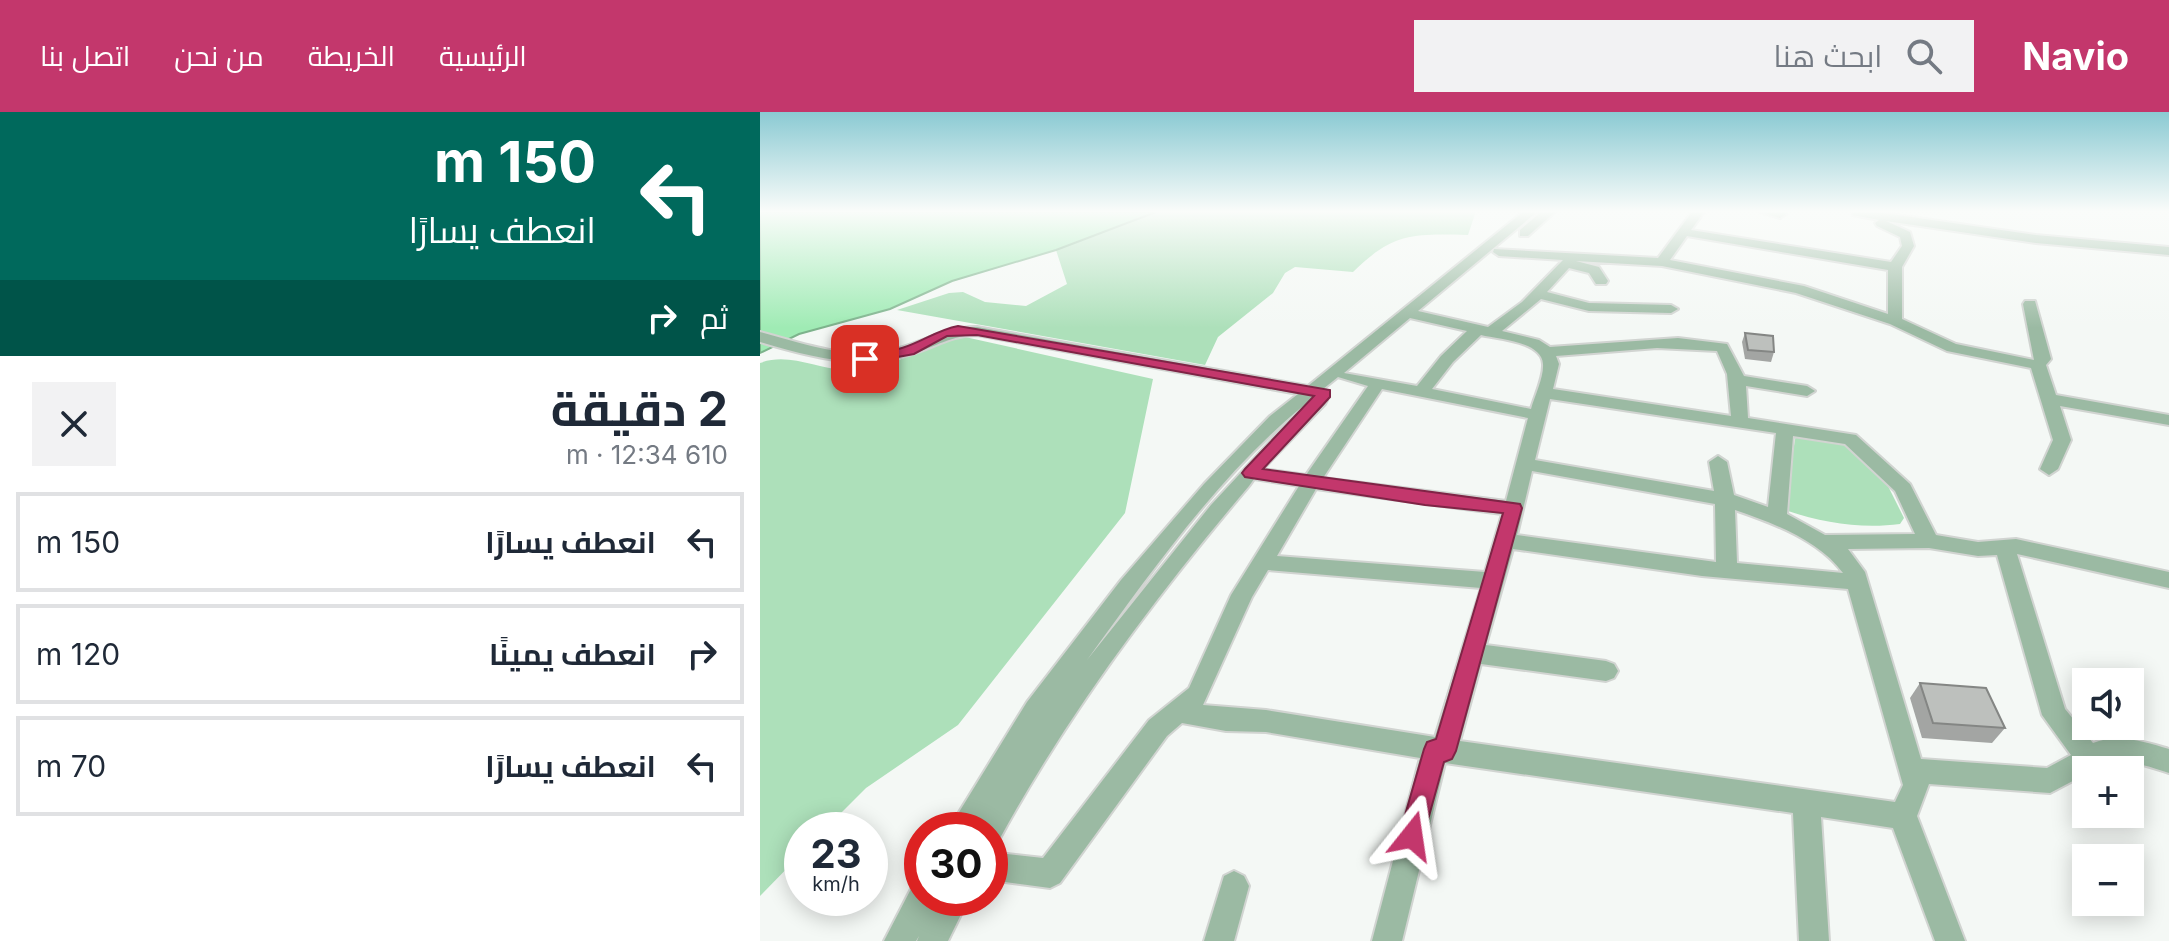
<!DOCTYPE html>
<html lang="ar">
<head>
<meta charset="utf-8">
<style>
	body { margin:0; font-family:Inter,Cairo,sans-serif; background:#f2f2f3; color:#1f2937; direction:rtl; height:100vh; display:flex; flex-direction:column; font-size:30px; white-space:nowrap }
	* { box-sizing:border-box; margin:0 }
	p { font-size:26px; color:#747a83 }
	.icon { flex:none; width:44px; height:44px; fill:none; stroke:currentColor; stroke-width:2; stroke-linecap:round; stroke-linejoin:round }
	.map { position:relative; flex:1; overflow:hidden; direction:ltr }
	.sheet { display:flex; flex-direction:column; background:#fff; width:760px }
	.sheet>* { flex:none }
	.banner { background:#00695c; color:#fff; overflow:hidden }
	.fabs { position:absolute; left:1312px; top:556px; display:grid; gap:16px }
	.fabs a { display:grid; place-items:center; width:72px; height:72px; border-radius:0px; background:#fff; box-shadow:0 4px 20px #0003; font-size:40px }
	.speed { position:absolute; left:24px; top:700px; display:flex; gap:16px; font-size:40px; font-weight:700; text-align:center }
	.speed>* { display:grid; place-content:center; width:104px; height:104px; border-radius:50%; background:#fff; box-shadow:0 4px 20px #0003; line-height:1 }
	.speed small { font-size:20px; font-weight:400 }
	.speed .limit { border:12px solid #d22; background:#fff; color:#111 }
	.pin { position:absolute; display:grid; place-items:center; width:68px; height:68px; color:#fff; margin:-34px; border-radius:16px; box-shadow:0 4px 12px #0006 }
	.me { position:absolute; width:88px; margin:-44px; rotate:15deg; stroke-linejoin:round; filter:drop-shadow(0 0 6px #0008) }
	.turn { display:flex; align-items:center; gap:28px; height:168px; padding:0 32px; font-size:36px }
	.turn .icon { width:104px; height:104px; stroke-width:2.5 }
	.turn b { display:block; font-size:56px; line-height:68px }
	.then { display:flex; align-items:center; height:76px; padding:0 32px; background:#0003; gap:16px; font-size:30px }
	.round { display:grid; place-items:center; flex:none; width:84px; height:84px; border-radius:0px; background:#f2f2f3 }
	.summary { display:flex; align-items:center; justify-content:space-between; height:136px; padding:0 32px }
	h1 { font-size:48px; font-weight:700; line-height:60px }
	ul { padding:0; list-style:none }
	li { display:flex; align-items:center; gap:24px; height:100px; margin:0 16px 12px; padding:0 16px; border:4px solid #e0e1e3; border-radius:0px }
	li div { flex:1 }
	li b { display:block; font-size:30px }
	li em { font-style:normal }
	header { display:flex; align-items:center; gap:48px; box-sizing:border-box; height:112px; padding:0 40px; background:#c3376c; color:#fff }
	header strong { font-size:38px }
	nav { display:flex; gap:44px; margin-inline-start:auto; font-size:28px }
	.search { width:560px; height:72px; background:#f2f2f3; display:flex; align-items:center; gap:20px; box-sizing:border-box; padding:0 28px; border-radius:0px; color:#747a83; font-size:30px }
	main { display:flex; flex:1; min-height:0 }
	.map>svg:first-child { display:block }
	.green { fill:#ade0ba }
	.water { fill:#9febb4; stroke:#7db38c; stroke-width:2 }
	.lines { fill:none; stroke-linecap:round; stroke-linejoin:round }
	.minor-casing { stroke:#d1d4d1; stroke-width:4 }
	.minor { fill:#9bbaa3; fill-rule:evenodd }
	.wall { fill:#a3a5a3 }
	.building { fill:#bdc0bd; stroke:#848684; stroke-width:2 }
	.route { fill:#c3376c; stroke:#7f2446; stroke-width:2 }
</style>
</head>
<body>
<header>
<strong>Navio</strong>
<div class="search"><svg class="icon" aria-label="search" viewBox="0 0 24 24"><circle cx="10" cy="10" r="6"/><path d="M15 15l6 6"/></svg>ابحث هنا</div>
<nav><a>الرئيسية</a><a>الخريطة</a><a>من نحن</a><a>اتصل بنا</a></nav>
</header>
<main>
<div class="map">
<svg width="1409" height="829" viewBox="0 0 1409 829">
	<rect width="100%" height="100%" fill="#f4f8f5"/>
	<g class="green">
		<path d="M396,100H714L715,102L708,123C653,122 634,120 593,160L535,155L525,161L513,181L458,225L445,253L137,198L189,181L203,180L225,190L266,194L307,172L296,138Z"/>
		<path d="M205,225L393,267L365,401L198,613L106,676L64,718H42V741L0,784V251C29,240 56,257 86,258C129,261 164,232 205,225Z"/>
		<path d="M1036,322L1082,327L1124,366L1144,406L1140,412C1102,417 1064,411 1028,399L1024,393Z"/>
	</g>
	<polygon class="water" points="0,100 396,100 296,138 192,169 130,197 39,222 0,241"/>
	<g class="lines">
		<g class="minor-casing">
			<g id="minor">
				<path d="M763,100H777L658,199L728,215L762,190L803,148L739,144L733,140L734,137L898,146L932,100H944L931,118L1131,150L1142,134L1140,125L1117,114L1115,111L1119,108L1093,103L1092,100H1117L1276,123L1409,135V143L1276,131L1126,109L1150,120L1154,134L1142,155V207L1196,232L1274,248L1263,192L1265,189H1275L1291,247L1286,253L1296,283L1409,303V313L1300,294L1311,328L1298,357L1289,363L1280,357L1293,328L1271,256L1187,239L1130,212L1036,181L902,154L816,149L839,155L848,169L846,172H836L829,161L809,156L787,180L829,191L911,193L918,197L911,201L829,199L781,187L742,219L779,228L790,235L918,226L967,232L984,264L1047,274L1055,279L1047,284L986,274L988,306L1096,323L1150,372L1176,423L1218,430L1256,427L1409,460V476L1257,442L1305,597L1333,631C1358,621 1385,630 1409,637V661C1390,655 1364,645 1344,651C1336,654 1335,658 1326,658V662L1290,681L1169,672L1157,704L1205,829H1175L1133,716L1061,705L1069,829H1039L1033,701L685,651L642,829H612L660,646L506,620L466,619L422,611L407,624L300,771L290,776L230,768V740L283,746L389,608L429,576L471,483L539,374L494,367L489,374C396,484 308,601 239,728L230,731V718H188L267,590L361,468L444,372L510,304L538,282L217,223C192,223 175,235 152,242C100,259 51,245 0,230V220C42,231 84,247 128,239C160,233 184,214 217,215L548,274ZM927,124L1128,158V202L1044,174L910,148ZM650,206L707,219L681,244L657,274L584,261ZM721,223C737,227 782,229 783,252C784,265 775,283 771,297L672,277L693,250ZM897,236L957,239L967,262L971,304L793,277L799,252L796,244ZM578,265L608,274L546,363L503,357L565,292L567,288L562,284L563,277ZM622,277L768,306L746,389L563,366ZM790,287L1016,321L1008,395L974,383L967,350L958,344L949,350L954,379L775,348ZM543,294L451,393L327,548C391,460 458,364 543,294ZM1033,324L1085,332L1135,379L1155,422L1065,423L1027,402ZM772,359L955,392L956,450L757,423ZM556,377L742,402L725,460L517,444ZM975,398C1013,411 1059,428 1083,461L977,451ZM1169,436L1218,444L1237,443L1282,603L1311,643L1287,656L1161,647L1105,460L1088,437ZM753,437L942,464L1088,477L1143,673L1135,690L700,629L721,552L846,569L854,566L858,559L854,552L846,549L726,533ZM508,458L721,476L675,625L506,598L443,593L492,485Z"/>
				<polygon points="781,100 795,100 768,124 760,124 760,118"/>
				<polygon points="1000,100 1025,100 1026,102 1020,106"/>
				<polygon points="474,759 484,764 489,774 474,829 444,829 464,764"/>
				<polygon points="162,772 162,786 209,786 188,829 157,829 159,824 156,829 124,829 152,775"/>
			</g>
		</g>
		<use href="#minor" class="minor"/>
	</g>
	<g class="wall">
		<polygon points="985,221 1014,240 1011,250 985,247 982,230"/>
		<polygon points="1160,571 1245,616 1232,631 1162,626 1150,586"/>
	</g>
	<g class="building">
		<polygon points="985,221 1013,224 1014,240 988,238"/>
		<polygon points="1160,571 1226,576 1245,616 1173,611"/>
	</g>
	<linearGradient id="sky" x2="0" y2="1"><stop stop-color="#8bcad3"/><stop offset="0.46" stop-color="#fafcfa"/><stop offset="1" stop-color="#fafcfa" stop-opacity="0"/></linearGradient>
	<rect width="1409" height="216" fill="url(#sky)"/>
	<path class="route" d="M198,214L570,278V285L503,357L760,392L762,396L696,639L692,647L684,650L661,733L652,737L643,733L639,724L664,637L667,630L676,627L743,401L665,393L485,365L482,361L485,357L554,284L217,223L187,224L154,242L105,251L98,247C109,238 128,240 142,236C162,230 177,218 198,214Z"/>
</svg>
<div class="fabs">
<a><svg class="icon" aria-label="sound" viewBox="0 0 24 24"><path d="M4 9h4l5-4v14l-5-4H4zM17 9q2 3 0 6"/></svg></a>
<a>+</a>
<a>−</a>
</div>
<div class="speed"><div>23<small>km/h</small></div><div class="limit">30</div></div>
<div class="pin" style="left:105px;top:247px;background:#d93025"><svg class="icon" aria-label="arrive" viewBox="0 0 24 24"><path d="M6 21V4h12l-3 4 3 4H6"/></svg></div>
<svg class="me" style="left:652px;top:724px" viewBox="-20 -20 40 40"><path d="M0-17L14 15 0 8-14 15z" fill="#c3376c" stroke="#fff" stroke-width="4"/></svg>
</div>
<section class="sheet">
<div class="banner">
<div class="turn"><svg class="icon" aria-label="left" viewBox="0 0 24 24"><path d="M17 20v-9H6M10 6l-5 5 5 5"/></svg><div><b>150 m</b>انعطف يسارًا</div></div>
<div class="then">ثم<svg class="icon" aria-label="right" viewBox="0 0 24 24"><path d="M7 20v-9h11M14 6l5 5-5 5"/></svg></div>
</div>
<div class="summary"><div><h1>2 دقيقة</h1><p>610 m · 12:34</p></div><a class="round"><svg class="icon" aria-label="close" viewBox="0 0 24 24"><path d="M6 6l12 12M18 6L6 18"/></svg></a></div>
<ul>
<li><svg class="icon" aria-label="left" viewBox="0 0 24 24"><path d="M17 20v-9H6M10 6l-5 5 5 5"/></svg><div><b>انعطف يسارًا</b></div><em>150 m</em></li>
<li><svg class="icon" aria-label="right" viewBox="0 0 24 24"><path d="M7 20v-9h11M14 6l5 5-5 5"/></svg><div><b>انعطف يمينًا</b></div><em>120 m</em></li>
<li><svg class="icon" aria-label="left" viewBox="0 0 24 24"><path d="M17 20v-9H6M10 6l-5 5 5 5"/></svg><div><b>انعطف يسارًا</b></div><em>70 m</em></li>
</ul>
</section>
</main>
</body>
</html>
